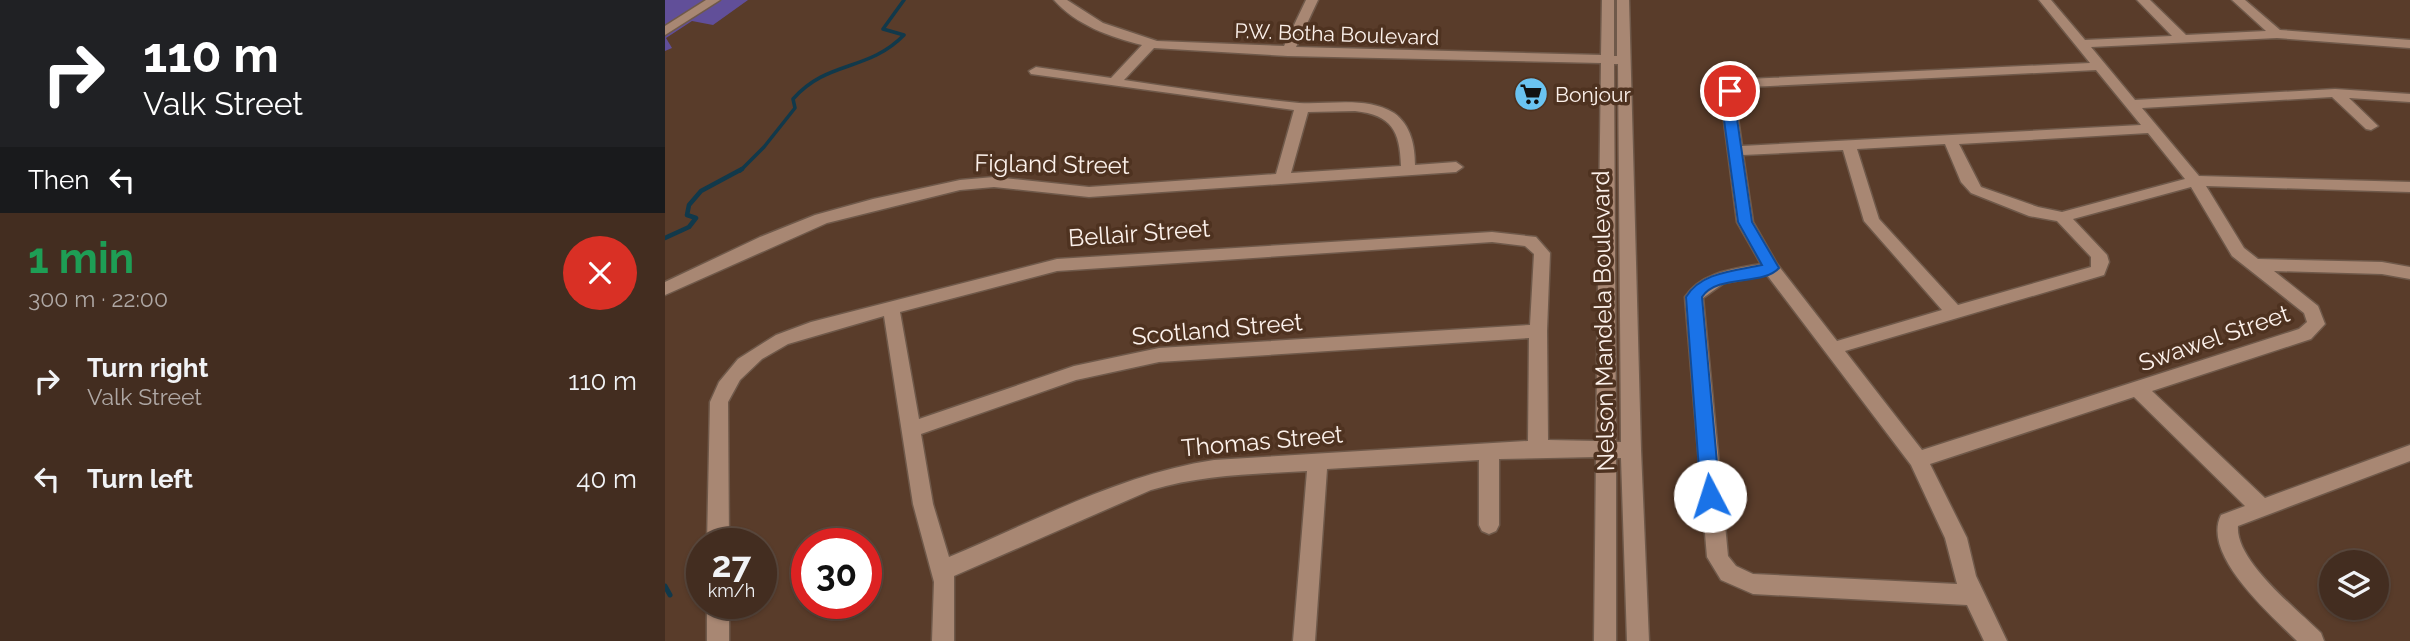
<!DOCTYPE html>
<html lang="en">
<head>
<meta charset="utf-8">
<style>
	body { margin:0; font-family:Raleway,sans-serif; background:#4a3529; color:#f1f3f6; height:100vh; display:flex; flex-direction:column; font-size:26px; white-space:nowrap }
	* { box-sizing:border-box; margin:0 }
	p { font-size:23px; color:#afa8a5 }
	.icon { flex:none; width:38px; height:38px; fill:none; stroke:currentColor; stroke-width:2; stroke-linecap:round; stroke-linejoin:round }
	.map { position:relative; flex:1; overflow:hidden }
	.sheet { display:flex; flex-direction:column; background:#432d20; width:665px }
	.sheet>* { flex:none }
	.hud { background:#202124; color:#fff; overflow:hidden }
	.buttons { position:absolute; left:1654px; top:550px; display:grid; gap:14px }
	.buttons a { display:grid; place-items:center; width:70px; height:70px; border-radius:50%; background:#432d20; box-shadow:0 2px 5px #0004,0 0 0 2px #5b493e; font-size:35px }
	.speed { position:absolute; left:21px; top:528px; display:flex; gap:14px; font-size:35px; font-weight:700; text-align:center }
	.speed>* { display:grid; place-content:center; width:91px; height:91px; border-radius:50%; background:#432d20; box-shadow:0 2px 5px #0004,0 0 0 2px #5b493e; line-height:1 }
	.speed small { font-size:18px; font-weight:400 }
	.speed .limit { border:10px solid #d22; background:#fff; color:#111 }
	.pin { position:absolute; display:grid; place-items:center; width:60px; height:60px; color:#fff; margin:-30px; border:4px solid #fff; border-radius:50%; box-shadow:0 2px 7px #0007 }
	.me { position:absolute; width:77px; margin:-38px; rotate:355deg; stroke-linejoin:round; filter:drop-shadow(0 0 5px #0008) }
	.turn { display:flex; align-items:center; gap:24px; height:147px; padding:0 28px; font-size:32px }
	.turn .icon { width:91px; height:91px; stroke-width:2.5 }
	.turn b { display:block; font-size:49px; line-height:60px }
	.then { display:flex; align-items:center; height:66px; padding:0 28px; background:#0003; gap:14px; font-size:26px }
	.round { display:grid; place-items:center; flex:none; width:74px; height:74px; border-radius:37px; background:#4a3529 }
	.summary { display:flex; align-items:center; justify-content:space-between; height:119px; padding:0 28px }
	h1 { font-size:42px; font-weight:700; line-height:52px; color:#1e9e55 }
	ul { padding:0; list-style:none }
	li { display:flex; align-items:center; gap:21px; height:98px; padding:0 28px }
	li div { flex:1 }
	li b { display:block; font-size:26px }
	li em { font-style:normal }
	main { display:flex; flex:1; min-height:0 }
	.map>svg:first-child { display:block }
	.green { fill:#614f99 }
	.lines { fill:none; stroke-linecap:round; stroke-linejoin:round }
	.stream-far2 { stroke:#11394b; stroke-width:3.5 }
	.stream-far1 { stroke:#11394b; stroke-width:4.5 }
	.stream { stroke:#11394b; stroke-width:5 }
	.minor-casing { stroke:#6f594a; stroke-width:3 }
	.minor { fill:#a88773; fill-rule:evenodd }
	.route { fill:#1a73e8; stroke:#114b97; stroke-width:2 }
	.labels { text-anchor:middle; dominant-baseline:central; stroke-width:7; stroke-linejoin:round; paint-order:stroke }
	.far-street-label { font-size:21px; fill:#fcf1eb; stroke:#4e3220 }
	.far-poi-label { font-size:21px; fill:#fcf1eb; stroke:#4e3220; text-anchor:start }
	.street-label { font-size:24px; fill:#fcf1eb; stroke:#4e3220 }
</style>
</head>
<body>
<main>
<section class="sheet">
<div class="hud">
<div class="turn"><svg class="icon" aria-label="right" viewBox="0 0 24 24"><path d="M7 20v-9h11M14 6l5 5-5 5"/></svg><div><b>110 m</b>Valk Street</div></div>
<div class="then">Then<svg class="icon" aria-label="left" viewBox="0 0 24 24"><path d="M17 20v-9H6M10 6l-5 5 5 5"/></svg></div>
</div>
<div class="summary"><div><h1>1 min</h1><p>300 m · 22:00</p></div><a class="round" style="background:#d93025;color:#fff"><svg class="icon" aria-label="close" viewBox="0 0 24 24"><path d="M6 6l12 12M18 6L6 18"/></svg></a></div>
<ul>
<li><svg class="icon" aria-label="right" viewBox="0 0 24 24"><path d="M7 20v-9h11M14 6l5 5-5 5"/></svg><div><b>Turn right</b><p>Valk Street</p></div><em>110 m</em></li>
<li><svg class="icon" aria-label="left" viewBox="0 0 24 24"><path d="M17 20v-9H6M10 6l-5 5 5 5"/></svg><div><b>Turn left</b></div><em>40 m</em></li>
</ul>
</section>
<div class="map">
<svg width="1745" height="641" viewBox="0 0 1745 641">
	<rect width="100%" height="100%" fill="#593c2a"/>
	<polygon class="green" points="0,0 83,0 48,25 27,21 1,38 7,48 0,51"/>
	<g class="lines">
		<path class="stream-far2" d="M75,171L99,147L130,108L128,99C162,60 203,72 239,35L218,29L239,0"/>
		<polyline class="stream-far1" points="0,238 24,227 31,218 22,215 24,205 36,191 77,169"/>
		<polyline class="stream" points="0,586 5,595"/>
		<g class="minor-casing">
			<g id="minor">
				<polygon points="41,0 55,0 0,35 0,26"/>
				<path d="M389,0H402L438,23L492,41L619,46L641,0H653L631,47L936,55L937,0H949V56H952V0H964L976,450L984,641H962L956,458H951V641H929L931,457L834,459V525L831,531L824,534L817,531L814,525V460L662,469L650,641H628L642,471C589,474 537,475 486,490L289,576V641H267L269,582L248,504L219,316L123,344L97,359L75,380L63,402L64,544H42L45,402L54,382L73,359L111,335L146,322L392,259L827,232L871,237L885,253L882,331L883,440L931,441L936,63L623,56L489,48L459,80C517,89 575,97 634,103C664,105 701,96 729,113C746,125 750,146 750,165L791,162L798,167L791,172L424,197L329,187L295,190L162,223L0,295V282L95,237L150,215L208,199L295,180L329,177L424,187L611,174L629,110L366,74L364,71L371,67L446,78L477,45C445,37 411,25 389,0ZM949,64H953L956,442H951ZM690,111C727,115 735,131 736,166L626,173L643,112ZM827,242L860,246L869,254L865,325L494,348L409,366L254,419L235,312L392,271ZM864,338L863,441L549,460C456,474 370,521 284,557L268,504L256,434L411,380L494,362Z"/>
				<path d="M1374,0H1386L1420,40L1507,36L1472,0H1485L1521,35L1601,31L1567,0H1580L1615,30L1745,40V48L1612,38L1426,47L1470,100L1670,89L1745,94V102L1684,98L1713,126L1706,130L1701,129L1667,97L1477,108L1534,176L1745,182V192L1541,186L1579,248L1593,259L1717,262L1745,267V279L1717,274L1609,271L1653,306L1660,324L1646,339L1487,391L1600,498L1745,445V461L1573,526C1570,561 1633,610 1656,633L1659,641H1632C1606,615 1536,555 1556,515L1580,506L1469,397L1265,464L1302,538L1311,576L1342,641H1319L1302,605L1088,594L1056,580L1042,557L1020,297C1036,272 1069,269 1096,264L1072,222L1056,98L1058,91L1082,79L1425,63ZM1431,70L1476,125L1077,146L1070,98L1071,93L1085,87ZM1483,133L1520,179L1397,212L1373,207L1316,187L1294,144ZM1280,144L1296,182L1306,193L1364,216L1392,221L1426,257V267L1293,305L1214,219L1192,149ZM1178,150L1199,221L1277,310L1172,341L1112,264L1088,222L1078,155ZM1526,187L1567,256L1639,313L1642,322L1634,329L1257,450L1180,351L1439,275L1444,262L1442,255L1408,219ZM1102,275L1246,465L1280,538L1292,584L1088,574L1071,566L1063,556L1038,298L1059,283Z"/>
				<rect x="42" y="604" width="22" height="37"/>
			</g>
		</g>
		<use href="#minor" class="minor"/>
	</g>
	<path class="route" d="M1065,87L1071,91L1069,98L1087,222L1114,268C1098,286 1052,274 1037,297L1055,496L1052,502H1039L1036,496L1021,297C1036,272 1070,271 1097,265L1073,222L1056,98L1061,88Z"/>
	<defs>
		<g id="supermarket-disc" transform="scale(1.75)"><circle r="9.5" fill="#6ac3f1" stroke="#4e3220"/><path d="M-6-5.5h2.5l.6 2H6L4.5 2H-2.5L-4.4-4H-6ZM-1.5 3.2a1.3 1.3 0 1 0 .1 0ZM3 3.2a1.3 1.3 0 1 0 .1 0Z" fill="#111"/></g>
	</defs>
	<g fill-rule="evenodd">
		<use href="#supermarket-disc" x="866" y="94"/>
	</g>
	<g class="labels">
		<g class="far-street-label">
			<text transform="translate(672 34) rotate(2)">P.W. Botha Boulevard</text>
		</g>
		<g class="far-poi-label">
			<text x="890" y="94">Bonjour</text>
		</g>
		<g class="street-label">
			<text transform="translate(387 164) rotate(1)">Figland Street</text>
			<text transform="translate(474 233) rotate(-4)">Bellair Street</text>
			<text transform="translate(938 321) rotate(-91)">Nelson Mandela Boulevard</text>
			<text transform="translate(552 329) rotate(-5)">Scotland Street</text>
			<text transform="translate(1549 338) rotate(-19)">Swawel Street</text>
			<text transform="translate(597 441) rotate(-5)">Thomas Street</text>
		</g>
	</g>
</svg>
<div class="buttons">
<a><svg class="icon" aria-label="layers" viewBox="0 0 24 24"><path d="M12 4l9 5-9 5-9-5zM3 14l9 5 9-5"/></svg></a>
</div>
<div class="speed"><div>27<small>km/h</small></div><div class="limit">30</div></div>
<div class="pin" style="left:1065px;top:91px;background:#d93025"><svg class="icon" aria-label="arrive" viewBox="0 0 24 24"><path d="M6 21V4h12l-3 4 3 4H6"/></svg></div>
<svg class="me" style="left:1045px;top:496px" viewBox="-20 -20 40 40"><circle r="19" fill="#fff"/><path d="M0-13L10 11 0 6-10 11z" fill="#1a73e8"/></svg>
</div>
</main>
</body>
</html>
